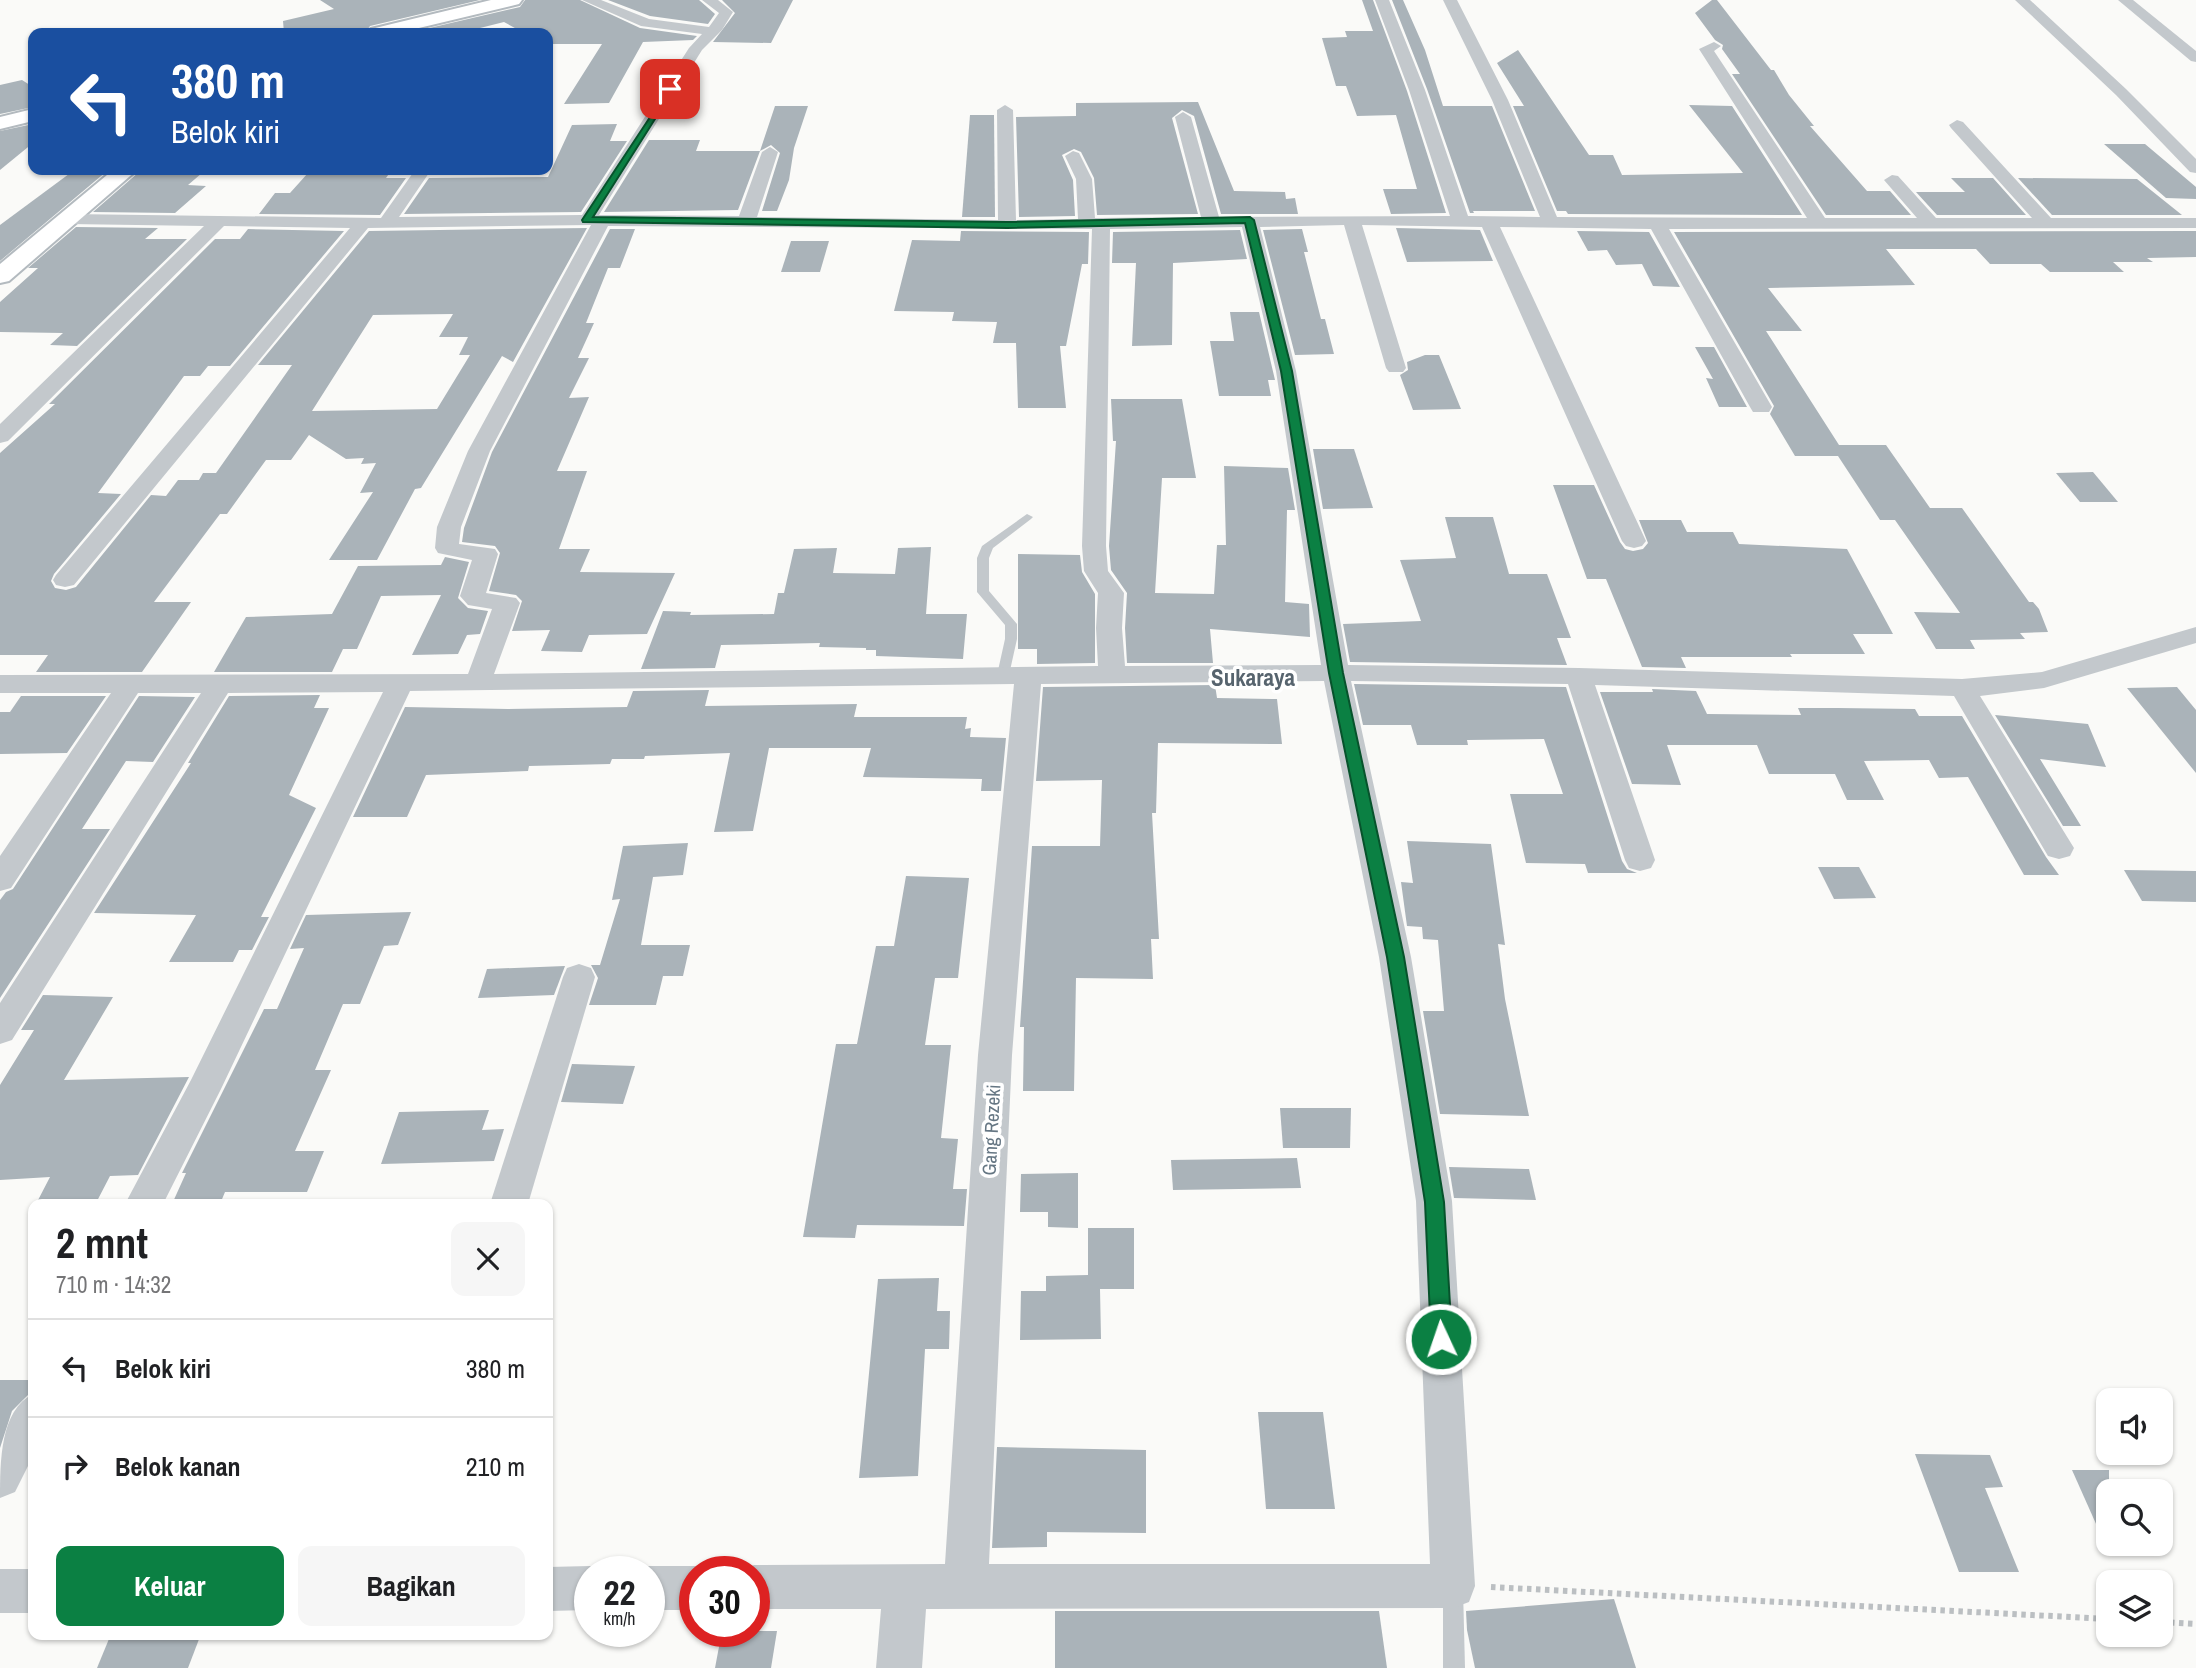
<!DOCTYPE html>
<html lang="id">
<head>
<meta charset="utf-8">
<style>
	body { margin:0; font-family:"Archivo Narrow",sans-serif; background:#f6f6f6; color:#202124; height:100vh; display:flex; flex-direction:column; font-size:26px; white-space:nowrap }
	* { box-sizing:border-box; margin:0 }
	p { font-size:23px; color:#757577 }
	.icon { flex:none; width:38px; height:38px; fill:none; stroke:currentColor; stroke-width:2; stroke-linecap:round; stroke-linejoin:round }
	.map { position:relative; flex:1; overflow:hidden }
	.details { position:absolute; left:28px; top:1199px; width:525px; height:441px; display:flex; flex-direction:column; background:#fff; border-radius:14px; box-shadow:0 2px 5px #0004 }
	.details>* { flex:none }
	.guide { position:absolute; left:28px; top:28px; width:525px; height:147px; border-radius:14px; box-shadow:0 2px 5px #0004; background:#1a4fa0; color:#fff; overflow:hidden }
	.tools { position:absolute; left:2096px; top:1388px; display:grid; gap:14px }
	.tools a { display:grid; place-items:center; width:77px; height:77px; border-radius:14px; background:#fff; box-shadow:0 2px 5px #0004; font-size:35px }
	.speed { position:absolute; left:574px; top:1556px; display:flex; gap:14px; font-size:35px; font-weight:700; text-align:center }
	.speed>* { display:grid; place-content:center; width:91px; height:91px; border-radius:50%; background:#fff; box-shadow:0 2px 5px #0004; line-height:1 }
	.speed small { font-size:18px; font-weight:400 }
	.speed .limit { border:10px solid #d22; background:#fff; color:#111 }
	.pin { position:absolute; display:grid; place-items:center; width:60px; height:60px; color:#fff; margin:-30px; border-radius:14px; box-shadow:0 4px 10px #0006 }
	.me { position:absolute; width:77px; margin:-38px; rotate:357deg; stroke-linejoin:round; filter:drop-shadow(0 0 5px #0008) }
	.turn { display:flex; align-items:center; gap:24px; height:147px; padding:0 28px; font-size:32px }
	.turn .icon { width:91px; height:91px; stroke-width:2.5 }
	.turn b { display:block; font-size:49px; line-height:60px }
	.round { display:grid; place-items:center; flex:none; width:74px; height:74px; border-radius:14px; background:#f6f6f6 }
	.headline { display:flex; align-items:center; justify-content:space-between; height:119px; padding:0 28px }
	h1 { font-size:42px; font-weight:700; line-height:52px }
	.cta { display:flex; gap:14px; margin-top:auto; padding:14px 28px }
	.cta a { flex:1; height:80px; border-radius:14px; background:#0b8043; color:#fff; font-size:28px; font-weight:700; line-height:80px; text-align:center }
	.cta a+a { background:#f6f6f6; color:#202124 }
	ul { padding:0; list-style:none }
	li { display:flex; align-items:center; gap:21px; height:98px; padding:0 28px; border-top:2px solid #e0e0e0 }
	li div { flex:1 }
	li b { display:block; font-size:26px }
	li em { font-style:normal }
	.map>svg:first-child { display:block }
	.building { fill:#aab3b9; fill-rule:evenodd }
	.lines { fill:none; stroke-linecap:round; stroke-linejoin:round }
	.secondary-casing { stroke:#b3babf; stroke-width:4 }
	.path { stroke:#bbbfc2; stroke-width:6; stroke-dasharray:4.5 4.5; stroke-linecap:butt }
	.service { fill:#c3c8cc; fill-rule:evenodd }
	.minor { fill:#c3c8cc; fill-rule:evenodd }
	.secondary { fill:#fff; fill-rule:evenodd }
	.route { fill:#0b8043; stroke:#07532c; stroke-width:2 }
	.labels { text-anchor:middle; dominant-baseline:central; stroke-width:7; stroke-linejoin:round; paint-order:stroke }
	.street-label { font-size:19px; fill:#657683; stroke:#fff }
	.quarter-label { font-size:23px; font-weight:bold; fill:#57646e; stroke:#fff }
</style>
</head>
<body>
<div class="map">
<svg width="2196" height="1668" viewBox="0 0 2196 1668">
	<rect width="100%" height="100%" fill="#fafaf8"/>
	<g class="building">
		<polygon points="320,0 480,0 370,26 365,33 284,33 283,21 334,9"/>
		<polygon points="525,0 580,0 640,28 697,36 693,40 643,42 609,103 564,104 602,44 548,44 548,33 524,33 504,22 460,33 408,33 520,7"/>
		<polygon points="608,0 699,0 715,14 708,24 650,16"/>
		<polygon points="722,0 793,0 771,43 713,42 735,13"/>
		<polygon points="1362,0 1373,0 1407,91 1446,213 1391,214 1383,189 1417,189 1396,115 1357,116 1346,86 1336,86 1322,38 1347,37 1345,31 1373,31"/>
		<polygon points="1392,0 1403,0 1425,50 1443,106 1492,106 1535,211 1473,211 1474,213 1470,213 1427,89"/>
		<polygon points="1712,0 1717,0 1771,70 1774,70 1789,95 1814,126 1810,126 1867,191 1890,191 1911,215 1826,215 1732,74 1740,74 1722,49 1723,45 1715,40 1695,13"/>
		<polygon points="1518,50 1589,155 1613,155 1622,175 1743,173 1689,105 1732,106 1802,215 1568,214 1566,211 1557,211 1513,106 1524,106 1497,63"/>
		<polygon points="22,80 33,87 33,107 0,114 0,85"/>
		<polygon points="1198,102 1234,191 1285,192 1286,199 1295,198 1298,214 1221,214 1194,116 1182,110 1172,118 1198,214 1097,215 1094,178 1081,152 1074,149 1062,155 1073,180 1075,216 1019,217 1016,117 1076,116 1076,103"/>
		<polygon points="775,106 808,106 794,148 789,180 777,211 762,211 780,153 771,145 760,151"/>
		<polygon points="970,115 994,115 995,217 962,217"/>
		<polygon points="33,124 33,143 0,170 0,131"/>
		<polygon points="617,124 610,141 627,141 581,212 404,214 429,178 548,177 572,125"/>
		<polygon points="649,140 700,140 696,151 760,151 738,210 604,212"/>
		<polygon points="2104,144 2145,144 2196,187 2196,199 2166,198"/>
		<polygon points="73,171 107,171 0,261 0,225"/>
		<polygon points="391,171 386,178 406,178 380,215 259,214 275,193 290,193 308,173"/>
		<polygon points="139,172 202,173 188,185 206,186 175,213 93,212"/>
		<polygon points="1951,178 1993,178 2026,215 1937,215 1916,192 1965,192"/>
		<polygon points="2018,178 2137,179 2182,215 2052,215"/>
		<polygon points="76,227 158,228 145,239 187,239 77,346 50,345 63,333 0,332 0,302 38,268 28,268"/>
		<path d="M587,228L513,362L502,356L421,488L415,489L377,560H329L373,492L360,493L376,463L361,464L364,458L346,459L309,435L291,460H266L227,514H220L154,602H191L142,672H36L48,655H0V453L55,404H49L215,239H240L248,229L344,231L230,366H208L200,376H184L98,493L121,494L54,574L51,581L55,588L66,590L76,587L151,495L166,496L178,480H199L203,473H216L292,365H258L369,231ZM453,314L439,337H468L459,355H470L437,409L312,411L373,315Z"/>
		<polygon points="1396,228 1480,230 1493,261 1407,262"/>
		<polygon points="610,229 635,229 620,268 608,268 586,323 594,323 578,358 589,358 569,398 589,397 557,471 587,471 559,549 590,549 580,572 675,573 647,634 589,635 582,652 541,651 550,630 512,631 522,601 516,595 489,591 500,553 495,546 462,542 464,528 492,452"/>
		<polygon points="1302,229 1308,252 1304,252 1321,319 1325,319 1334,354 1295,355 1263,230"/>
		<polygon points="1240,230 1247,259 1173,263 1172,345 1132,346 1136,263 1112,263 1113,232"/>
		<polygon points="961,231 1089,232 1088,264 1082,264 1066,346 1060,346 1066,408 1018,408 1016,343 993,343 997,322 952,321 954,312 894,311 912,240 960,241"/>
		<polygon points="1577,231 1649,232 1680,287 1653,286 1642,264 1616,265 1607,250 1588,251"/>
		<polygon points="2196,231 2196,257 2147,258 2153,262 2113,262 2124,272 2050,272 2041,264 1990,264 1976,249 1886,249 1915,285 1768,288 1802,331 1766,331 1839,445 1886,445 1930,508 1962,508 2029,602 2033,602 2039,609 2048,632 2020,633 2025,639 1970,640 1975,649 1936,649 1914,612 1960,613 1895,520 1880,520 1838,456 1795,456 1770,414 1774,406 1674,232"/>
		<polygon points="791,241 829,241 820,272 781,272"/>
		<polygon points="1230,312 1259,312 1275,380 1268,380 1271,396 1219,396 1210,341 1234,341"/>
		<polygon points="1695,347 1714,347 1747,407 1719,407 1706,378 1713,379"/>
		<polygon points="1425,355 1439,355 1461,409 1413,410 1400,375 1408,370 1407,362"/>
		<polygon points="1111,399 1182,399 1196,478 1162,478 1155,593 1214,594 1217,545 1226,545 1224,466 1288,468 1295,510 1287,510 1285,602 1309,604 1310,637 1210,629 1213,663 1127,663 1125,628 1127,593 1111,570 1109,546 1116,441 1113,441"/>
		<polygon points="1313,449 1354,449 1373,508 1323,509"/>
		<polygon points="2093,472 2118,502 2080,502 2056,473"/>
		<polygon points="1553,485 1594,485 1620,542 1625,549 1633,551 1643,549 1648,543 1639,520 1681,520 1687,532 1733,532 1739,544 1847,549 1893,634 1853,634 1865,654 1790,654 1792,657 1681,657 1686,668 1642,667 1606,579 1587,579"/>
		<polygon points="1445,517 1493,517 1509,574 1547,574 1571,638 1557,638 1567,665 1350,662 1343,624 1421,621 1400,560 1456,558"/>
		<polygon points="931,547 926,614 967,614 963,659 876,656 876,650 866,650 866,648 819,647 820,643 721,645 715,668 641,669 663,611 691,612 690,615 774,614 778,593 784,593 794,549 837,548 833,573 895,574 898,548"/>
		<polygon points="1018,554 1080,555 1082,572 1095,594 1095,663 1037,664 1037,649 1018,649"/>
		<polygon points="445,557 469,562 458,598 468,608 488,611 480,634 467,635 458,654 412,655 441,595 381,596 357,649 343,649 332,672 214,672 246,617 332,614 358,566 441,565"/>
		<polygon points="1354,684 1566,687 1622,861 1627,869 1637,873 1588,873 1585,864 1526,863 1510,794 1563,794 1544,739 1467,740 1468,745 1417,745 1411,725 1363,725"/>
		<polygon points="1215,685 1217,698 1277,699 1282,744 1158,743 1156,813 1152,813 1159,939 1151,939 1153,979 1076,978 1074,1091 1023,1091 1024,1027 1020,1027 1032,846 1100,846 1102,780 1036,781 1043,687"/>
		<polygon points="2177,687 2196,710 2196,773 2127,688"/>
		<polygon points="1652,689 1696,691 1707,714 1801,715 1798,708 1838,708 1915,709 1919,716 1962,716 2046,857 2059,875 2024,875 1968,777 1939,778 1929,760 1864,761 1884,800 1847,800 1835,774 1769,774 1757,745 1667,745 1681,785 1632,784 1600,692 1653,692"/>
		<polygon points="709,690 705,706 857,704 854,717 967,717 965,729 971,728 970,737 1006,738 1001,791 981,791 982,779 863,777 871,748 769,748 753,831 714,832 730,753 645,756 644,759 612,759 610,764 529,766 528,771 426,775 407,817 353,817 405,707 508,709 627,707 633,691"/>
		<polygon points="320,695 314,708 329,708 289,795 316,808 261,917 269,917 252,950 239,950 233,962 169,962 196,915 94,913 191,763 188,763 229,696"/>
		<polygon points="21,696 106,696 67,753 0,754 0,712 10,712"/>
		<polygon points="139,696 195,697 153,762 126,761 82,829 110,829 0,998 0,900 6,892 13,889"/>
		<polygon points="1995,715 2088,724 2106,767 2040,759 2081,826 2063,826"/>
		<polygon points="1407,841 1491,844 1505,945 1498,944 1505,999 1529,1116 1440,1114 1423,1011 1444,1011 1438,940 1423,939 1422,927 1407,926 1401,882 1413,883"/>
		<polygon points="688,843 683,875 653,877 641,945 690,945 683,976 663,976 656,1005 589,1005 598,978 591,965 600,965 620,899 612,900 623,846"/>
		<polygon points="1818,867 1859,867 1876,898 1834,899"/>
		<polygon points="2124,870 2196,871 2196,902 2142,901"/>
		<polygon points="906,876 969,878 958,978 935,978 925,1045 951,1045 941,1138 958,1139 953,1189 967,1189 964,1226 857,1225 855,1238 803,1237 836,1044 857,1044 876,946 894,946"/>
		<polygon points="411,912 398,945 384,946 360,1004 343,1004 315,1070 331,1070 295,1151 324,1151 307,1192 225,1192 220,1204 172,1204 186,1173 182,1173 264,1009 277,1009 304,948 290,949 306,915"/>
		<polygon points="565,966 554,995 478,998 487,969"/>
		<polygon points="43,995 113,997 64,1080 189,1077 138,1175 110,1176 96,1203 36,1204 50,1177 0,1180 0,1085 34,1030 21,1030"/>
		<polygon points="572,1064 635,1066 623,1104 561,1102"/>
		<polygon points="1280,1108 1351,1108 1350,1148 1283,1148"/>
		<polygon points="489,1110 482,1130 504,1129 494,1161 381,1164 399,1112"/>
		<polygon points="1297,1158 1301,1188 1173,1190 1171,1160"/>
		<polygon points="1449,1167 1529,1169 1536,1200 1454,1198"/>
		<polygon points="1078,1173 1078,1228 1048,1227 1048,1212 1020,1212 1021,1174"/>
		<polygon points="1088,1228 1134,1228 1134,1289 1100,1289 1101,1339 1020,1340 1021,1291 1046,1291 1046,1276 1088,1275"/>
		<polygon points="939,1278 937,1311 950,1311 949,1349 925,1349 918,1476 859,1478 878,1279"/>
		<polygon points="0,1380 33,1380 29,1394 12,1411 0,1448"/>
		<polygon points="1258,1412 1323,1412 1335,1509 1266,1509"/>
		<polygon points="997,1447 1146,1450 1146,1533 1047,1532 1047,1547 992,1548"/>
		<polygon points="1915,1454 1990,1455 2003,1487 1985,1488 2019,1572 1959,1572"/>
		<polygon points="2072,1470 2109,1470 2109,1553"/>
		<polygon points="1614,1599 1636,1668 1475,1668 1467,1630 1466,1611"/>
		<polygon points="1055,1611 1379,1611 1387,1668 1055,1668"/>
		<polygon points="722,1631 777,1631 771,1668 715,1668"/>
		<polygon points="111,1634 201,1634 188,1668 97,1668"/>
	</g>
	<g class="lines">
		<g class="secondary-casing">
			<g id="secondary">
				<polygon points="491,0 522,0 519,4 398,33 368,33 371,29"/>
				<polygon points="33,109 33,121 0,129 0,117"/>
				<polygon points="113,170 137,170 9,281 0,283 0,264"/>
			</g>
		</g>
		<g class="path">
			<polyline points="1491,1587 2109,1619"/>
			<polyline points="2161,1622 2196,1624"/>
		</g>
		<g class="service">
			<polygon points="1027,514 1033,517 1031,519 993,548 989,558 989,591 1017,624 1017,639 1009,675 1003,679 997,675 1005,639 1005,625 977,592 977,558 982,546"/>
			<polygon points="1453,1579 1460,1582 1463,1589 1465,1668 1443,1668 1443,1589 1446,1582"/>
		</g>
		<g class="minor">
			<path d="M582,0H601L649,19L709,27L719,13L702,0H718L733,12L722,30L702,50L599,215L739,216L762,152L770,147L778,152L757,217L998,220L997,110L1005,105L1013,110L1016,220L1078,219L1076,179L1065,156L1073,151L1079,153L1092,179L1095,218L1201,217L1175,117L1183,112L1191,117L1219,217L1450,216L1409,90L1375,0H1389L1425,90L1468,216L1540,217L1492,100L1443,0H1457L1508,100L1557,217L1807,218L1699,49L1714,42L1721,46L1714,51L1825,218H1917L1884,180L1892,175L1898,176L1936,218H2032L1951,128L1949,125L1957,120L1963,122L2051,218H2196V228L1669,229L1772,407L1769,412H1753L1750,407L1651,229L1500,227L1646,541L1642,546L1634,548L1626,546L1622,541L1482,227L1362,225L1406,368L1403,372H1389L1386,368L1344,225L1260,227L1296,371L1348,665L1579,668L1962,679L2042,672L2196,627V643L2044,688L1980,696L2074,848L2070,856L2059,859L2048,856L1954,696L1595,685L1655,860L1651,868L1640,871L1629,868L1625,860L1568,684L1351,681L1411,957L1452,1201L1475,1586L1469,1602L1453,1608L926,1609L922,1668H876L881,1609H754V1572H738L754,1565L945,1564L978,1055L1014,684L410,691L221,1089L163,1204H125L191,1080L383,692L228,693L12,1040L0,1044V1003L201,693H138L11,888L0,891V856L111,693H0V675L468,674L492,609L468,605L460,596L472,560L438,553L435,548L437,527L468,451L591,225L368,228L74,585L65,587L56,585L53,580L56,575L350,228L224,226L8,441L0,443V424L204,226L69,224L60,219L69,214L381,218L415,170H431L399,217L582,215L689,48L702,34L641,26ZM608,226L1092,229L1082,546L1084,571L1098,593L1096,628L1098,666L494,674L520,603L516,598L486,593L498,554L495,549L459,544L461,527L490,451ZM1242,227L1276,371L1321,665L1125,666L1122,628L1124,593L1108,571L1106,546L1110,229ZM1324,681L1379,957L1416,1201L1430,1564H989L1012,1055L1041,684Z"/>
			<polygon points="2015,0 2030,0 2126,89 2196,159 2196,173 2190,172 2116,95"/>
			<polygon points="2118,0 2133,0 2196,51 2196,62 2191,61"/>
			<polygon points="579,964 591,968 595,977 528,1204 490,1204 563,977 567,968"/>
			<path d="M33,1394V1456L15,1492L0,1498C0,1462 0,1410 33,1394Z"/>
			<polygon points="590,1566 604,1572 590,1572 590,1610 548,1611 548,1567"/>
			<polygon points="649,1566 695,1566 709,1572 695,1572 695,1610 649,1610 649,1572 635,1572"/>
			<rect x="0" y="1569" width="33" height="44"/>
		</g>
		<use href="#secondary" class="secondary"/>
	</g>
	<polygon class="route" points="670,87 674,89 593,217 1007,222 1250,217 1254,220 1292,371 1343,673 1404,957 1444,1202 1452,1339 1449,1346 1441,1349 1434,1346 1431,1339 1425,1202 1387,957 1329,673 1281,371 1245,223 1007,228 583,222 582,220"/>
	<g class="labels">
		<g class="street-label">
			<text transform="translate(991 1130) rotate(-87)">Gang Rezeki</text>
		</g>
		<g class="quarter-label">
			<text x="1253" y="677">Sukaraya</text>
		</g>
	</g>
</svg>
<div class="tools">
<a><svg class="icon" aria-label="sound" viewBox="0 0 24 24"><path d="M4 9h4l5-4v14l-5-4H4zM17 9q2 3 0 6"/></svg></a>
<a><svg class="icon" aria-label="search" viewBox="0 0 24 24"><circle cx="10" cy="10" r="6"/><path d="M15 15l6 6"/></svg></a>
<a><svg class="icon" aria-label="layers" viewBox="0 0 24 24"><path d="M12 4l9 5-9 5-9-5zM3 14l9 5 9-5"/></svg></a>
</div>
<div class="speed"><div>22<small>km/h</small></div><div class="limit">30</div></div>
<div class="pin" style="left:670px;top:89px;background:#d93025"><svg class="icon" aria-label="arrive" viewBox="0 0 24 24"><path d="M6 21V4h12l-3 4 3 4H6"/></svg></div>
<svg class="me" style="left:1441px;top:1339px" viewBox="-20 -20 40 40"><circle r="17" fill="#0b8043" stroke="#fff" stroke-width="3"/><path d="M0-11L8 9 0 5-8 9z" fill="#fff"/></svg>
<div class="guide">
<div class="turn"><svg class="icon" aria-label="left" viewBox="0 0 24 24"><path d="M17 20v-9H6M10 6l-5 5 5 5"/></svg><div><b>380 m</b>Belok kiri</div></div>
</div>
<section class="details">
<div class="headline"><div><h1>2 mnt</h1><p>710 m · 14:32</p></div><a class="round"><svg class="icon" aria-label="close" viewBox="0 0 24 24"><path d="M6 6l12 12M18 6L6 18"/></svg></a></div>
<ul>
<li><svg class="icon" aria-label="left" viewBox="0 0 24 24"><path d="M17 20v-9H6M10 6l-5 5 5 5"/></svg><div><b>Belok kiri</b></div><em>380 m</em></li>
<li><svg class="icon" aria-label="right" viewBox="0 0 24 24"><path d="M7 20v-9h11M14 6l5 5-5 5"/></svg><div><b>Belok kanan</b></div><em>210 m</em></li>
</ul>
<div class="cta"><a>Keluar</a><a>Bagikan</a></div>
</section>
</div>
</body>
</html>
